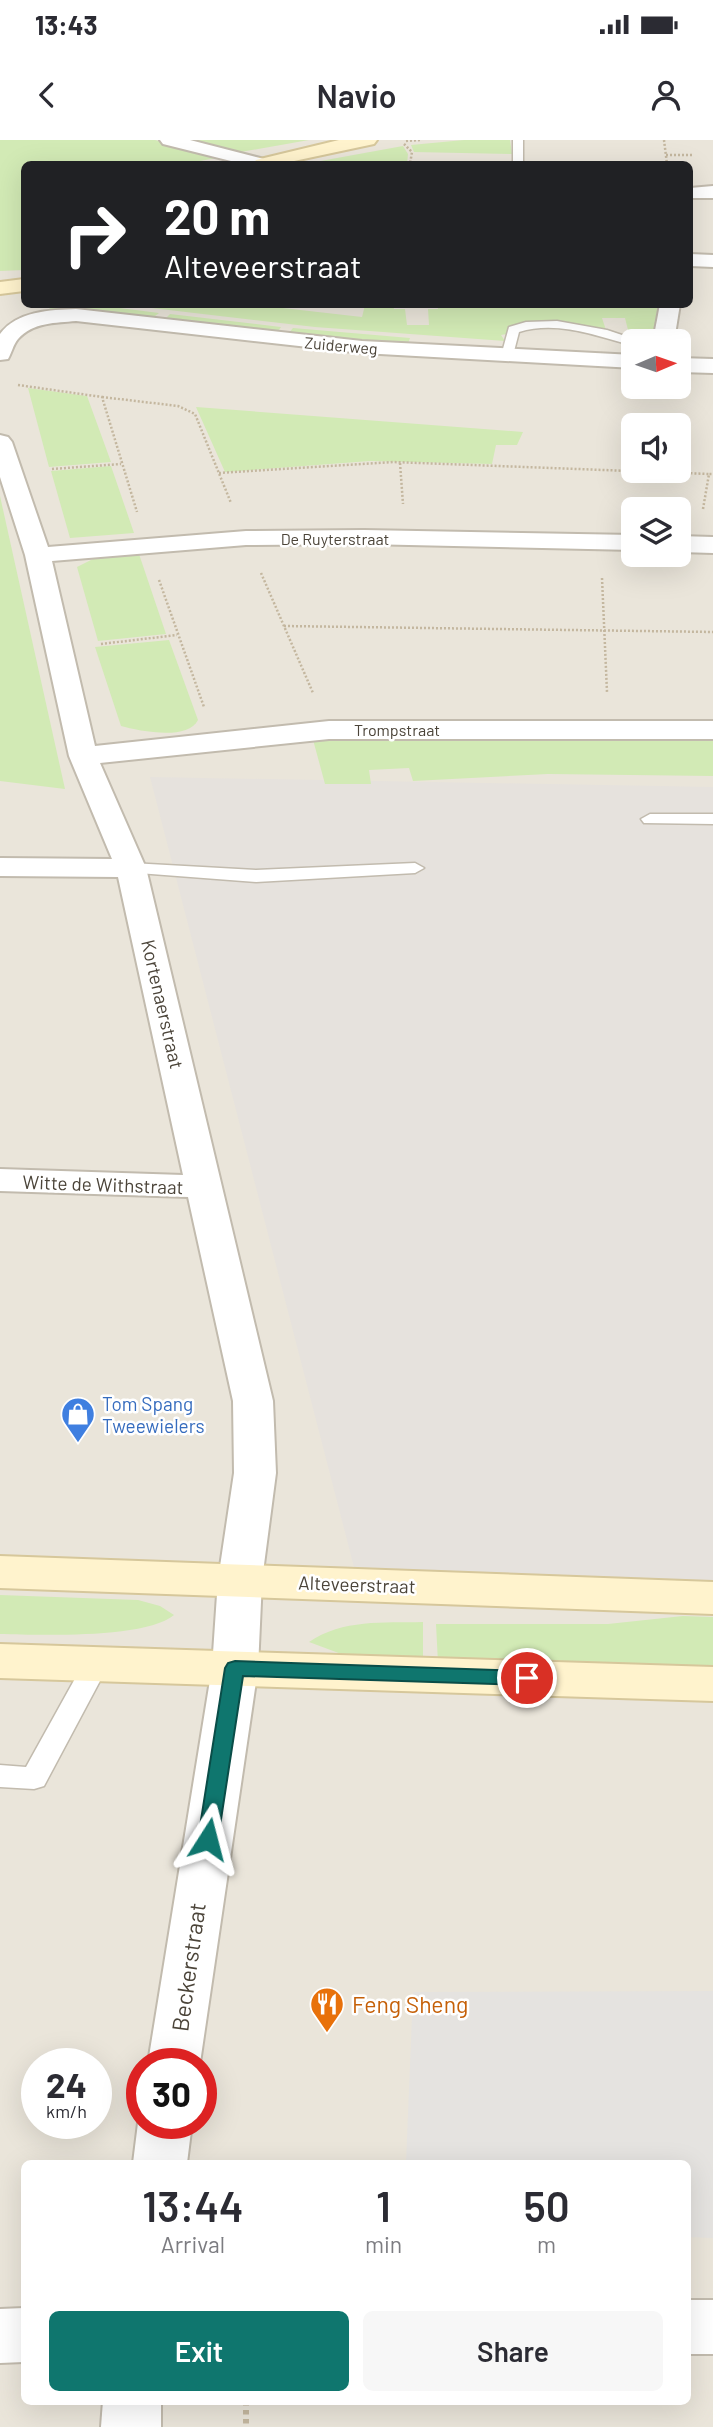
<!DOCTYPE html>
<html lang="en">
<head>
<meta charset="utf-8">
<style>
	body { margin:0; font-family:Barlow,sans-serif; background:#f7f7f7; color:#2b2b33; height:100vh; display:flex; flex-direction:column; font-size:26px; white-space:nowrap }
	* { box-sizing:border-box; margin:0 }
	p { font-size:23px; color:#7c7c81 }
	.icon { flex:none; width:38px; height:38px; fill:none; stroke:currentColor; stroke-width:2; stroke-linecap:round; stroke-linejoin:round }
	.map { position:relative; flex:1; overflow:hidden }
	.details { position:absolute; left:21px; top:2020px; width:670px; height:245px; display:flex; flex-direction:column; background:#fff; border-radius:10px; box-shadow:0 7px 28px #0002 }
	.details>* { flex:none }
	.hud { position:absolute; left:21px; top:21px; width:672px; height:147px; border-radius:10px; box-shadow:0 7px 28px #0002; background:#202124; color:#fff; overflow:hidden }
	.needle { width:46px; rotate:88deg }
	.controls { position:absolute; left:621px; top:189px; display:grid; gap:14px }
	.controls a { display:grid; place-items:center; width:70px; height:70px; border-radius:10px; background:#fff; box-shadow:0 7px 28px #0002; font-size:35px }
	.speed { position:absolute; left:21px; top:1908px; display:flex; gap:14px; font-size:35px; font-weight:700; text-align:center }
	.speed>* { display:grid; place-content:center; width:91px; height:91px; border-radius:50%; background:#fff; box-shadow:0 7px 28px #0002; line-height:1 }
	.speed small { font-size:18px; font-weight:400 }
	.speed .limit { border:10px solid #d22; background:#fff; color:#111 }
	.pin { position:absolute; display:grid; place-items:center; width:60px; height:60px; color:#fff; margin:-30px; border:4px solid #fff; border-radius:50%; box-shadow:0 2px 7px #0007 }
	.me { position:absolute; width:77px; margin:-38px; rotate:9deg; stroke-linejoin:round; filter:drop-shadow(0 0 5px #0008) }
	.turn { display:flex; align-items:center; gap:24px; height:147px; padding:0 28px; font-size:32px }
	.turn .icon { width:91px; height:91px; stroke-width:2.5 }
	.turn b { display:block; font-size:49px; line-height:60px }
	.eta { display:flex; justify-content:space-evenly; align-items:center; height:119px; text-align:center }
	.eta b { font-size:42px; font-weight:600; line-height:49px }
	.button { display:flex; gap:14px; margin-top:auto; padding:14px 28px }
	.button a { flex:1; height:80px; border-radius:10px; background:#0f766e; color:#fff; font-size:28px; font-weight:600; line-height:80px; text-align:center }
	.button a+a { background:#f7f7f7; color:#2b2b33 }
	.status { display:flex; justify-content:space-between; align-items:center; height:49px; padding:0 35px; background:#fff; direction:ltr }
	.status svg { height:19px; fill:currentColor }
	header { display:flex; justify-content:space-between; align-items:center; height:91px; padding:0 28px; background:#fff; font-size:32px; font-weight:600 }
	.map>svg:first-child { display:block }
	.residential { fill:#eae5da; fill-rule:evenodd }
	.industrial { fill:#e6e2dd }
	.green { fill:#d2eab5 }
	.parking { fill:#e5e3e0 }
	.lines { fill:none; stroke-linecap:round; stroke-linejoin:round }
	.lane-casing { stroke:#c2bbae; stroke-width:3 }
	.street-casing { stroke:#c2bbae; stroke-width:4 }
	.secondary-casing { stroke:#d6c79b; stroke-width:4 }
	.path-far1 { stroke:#c4b79f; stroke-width:2.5; stroke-dasharray:2 2; stroke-linecap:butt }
	.path { stroke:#c4b79f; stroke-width:6; stroke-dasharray:4.5 4.5; stroke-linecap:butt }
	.lane { fill:#fff; fill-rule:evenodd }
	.street { fill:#fff; fill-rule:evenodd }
	.secondary { fill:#fff3cd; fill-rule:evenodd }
	.route { fill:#0f766e; stroke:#0a4d48; stroke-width:2 }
	.labels { text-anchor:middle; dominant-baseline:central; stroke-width:5; stroke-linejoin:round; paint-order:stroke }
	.far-street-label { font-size:16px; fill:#4b4439; stroke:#fff }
	.street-label { font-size:19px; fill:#4b4439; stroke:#fff }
	.shop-label { font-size:19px; fill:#366cbe; stroke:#fff; text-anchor:start }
	.near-street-label { font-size:23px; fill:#4b4439; stroke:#fff }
	.near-food-label { font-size:23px; fill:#c56008; stroke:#fff; text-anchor:start }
</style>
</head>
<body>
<div class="status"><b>13:43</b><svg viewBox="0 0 49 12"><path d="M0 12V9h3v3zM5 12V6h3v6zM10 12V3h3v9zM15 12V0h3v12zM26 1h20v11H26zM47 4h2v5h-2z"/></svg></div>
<header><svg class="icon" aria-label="back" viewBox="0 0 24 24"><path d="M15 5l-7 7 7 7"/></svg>Navio<svg class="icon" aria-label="person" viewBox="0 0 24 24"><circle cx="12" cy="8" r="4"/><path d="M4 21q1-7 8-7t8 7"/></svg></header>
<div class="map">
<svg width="713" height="2287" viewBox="0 0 713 2287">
	<rect width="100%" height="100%" fill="#f6f3ec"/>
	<path class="residential" d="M0,0H713V2287H0V630L44,631L0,436ZM24,24H690V164H24ZM634,201H679V247H634ZM634,285H679V331H634ZM634,369H679V415H634ZM37,1923H96V1983H37ZM142,1923H201V1983H142ZM24,2023H688V2261H24Z"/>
	<polygon class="industrial" points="150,637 713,647 713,1453 355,1431"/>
	<g class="green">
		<polygon points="0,0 155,0 222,17 183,24 24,24 24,130 0,131"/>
		<polygon points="185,0 309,0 235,13"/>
		<polygon points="464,0 510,0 512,14 414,12 411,5"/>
		<polygon points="403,6 408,14 407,24 304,24"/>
		<polygon points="248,164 362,177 365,165 393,165 394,169 405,169 407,185 429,185 428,169 438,169 437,165 658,165 652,201 642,201 629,194 625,178 602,178 606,190 580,185 510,187 507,194 501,195 505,201 315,187 126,165"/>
		<polygon points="44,165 96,165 159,173 151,179 52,170"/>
		<polygon points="170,174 281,187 276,194 163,181"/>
		<polygon points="293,188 410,198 407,206 287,195"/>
		<polygon points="28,248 87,256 111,322 49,327"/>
		<polygon points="196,267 523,292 517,305 496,305 492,324 370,321 225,332"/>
		<polygon points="111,326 134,393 70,398 51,331"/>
		<polygon points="0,356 65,649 0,641"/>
		<polygon points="139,414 166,494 98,501 77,427 95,418"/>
		<path d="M169,500L198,580C188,601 139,591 121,586L95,507Z"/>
		<polygon points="312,596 496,596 713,600 713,636 548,634 413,641 409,628 369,630 371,644 325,644"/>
		<path d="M0,1455L138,1460L160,1466L174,1475C145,1499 39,1495 0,1494Z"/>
		<polygon points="683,1476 713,1477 713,1527 438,1523 436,1484 608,1484"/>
		<path d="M423,1482V1519L344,1515L309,1502C343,1479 383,1483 423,1482Z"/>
	</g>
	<polygon class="parking" points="713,1851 713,2098 688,2097 688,2023 406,2023 413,1852"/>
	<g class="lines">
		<g class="lane-casing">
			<g id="lane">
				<rect x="513" y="0" width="10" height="24"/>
				<path d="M557,181L607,190L640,201H634V206C597,196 557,180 519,192L512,219H502L501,216L509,187L526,182Z"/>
				<polygon points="650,674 713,674 713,684 644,683 641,679"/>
				<polygon points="131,723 256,730 415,723 424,728 415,733 256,742 125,732 122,728 125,724"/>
				<polygon points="96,1514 105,1517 109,1524 44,1646 34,1649 0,1647 0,1625 26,1627 87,1517"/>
			</g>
		</g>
		<g class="street-casing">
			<g id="street">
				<polygon points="160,0 190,0 268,20 271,24 243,24 163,4"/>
				<polygon points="713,46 713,58 690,58 690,48"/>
				<polygon points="690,114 713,115 713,127 690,126"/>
				<polygon points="660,164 680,164 674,201 653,201"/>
				<path d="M76,169L362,201L634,215V228L362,213L76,181C56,183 33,182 18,199C13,205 12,212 8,219L0,220V194C17,171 50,170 76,169Z"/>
				<polygon points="679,218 713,219 713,233 679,232"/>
				<polygon points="0,295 8,297 12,302 48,407 246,391 364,390 634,395 634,410 364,404 246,405 52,421 95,606 329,581 713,581 713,599 329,599 100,623 146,728 273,1261 276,1333 262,1440 258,1528 200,1923 148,1923 212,1528 218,1440 234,1333 233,1261 188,1057 0,1051 0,1029 183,1035 118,737 0,736 0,718 112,719 69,616 25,415 0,337"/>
				<polygon points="679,396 713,397 713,413 679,412"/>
				<polygon points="142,1975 142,1983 192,1983 187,2023 133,2023 138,1983"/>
				<rect x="688" y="2160" width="25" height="54"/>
				<polygon points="24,2168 24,2222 0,2223 0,2169"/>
				<polygon points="103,2261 161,2261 161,2287 101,2287"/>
			</g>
		</g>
		<g class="secondary-casing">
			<g id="secondary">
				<polygon points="339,0 377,0 374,4 280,24 253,24 256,20"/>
				<polygon points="24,139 24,151 0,154 0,142"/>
				<polygon points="0,1416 713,1442 713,1474 0,1448"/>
				<polygon points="0,1504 713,1527 713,1561 0,1538"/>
			</g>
		</g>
		<g class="path-far1">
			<polyline points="664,0 667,24"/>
			<polyline points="406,1 420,0"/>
			<polyline points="404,4 412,12 410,24"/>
			<polyline points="666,15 693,15"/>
			<polyline points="550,23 634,24"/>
			<polyline points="18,245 102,257 137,372"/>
			<polyline points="102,257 178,266 195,274 231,363"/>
			<polyline points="400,323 403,364"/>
			<polyline points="52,329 121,324"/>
			<polyline points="219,333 393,322 709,334"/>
			<polyline points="703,369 709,334 713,334"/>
			<polyline points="261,433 313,553"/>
			<polyline points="602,438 607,552"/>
			<polyline points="159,440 204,567"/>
			<polyline points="284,486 713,492"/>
			<polyline points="101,504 177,495"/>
		</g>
		<polyline class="path" points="246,2261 246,2287"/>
		<use href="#lane" class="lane"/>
		<use href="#street" class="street"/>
		<use href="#secondary" class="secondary"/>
	</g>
	<polygon class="route" points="235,1521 527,1531 534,1533 536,1538 534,1543 527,1545 243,1536 218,1699 215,1705 208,1707 201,1705 198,1699 225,1528 228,1523"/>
	<defs>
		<g id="shop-pin" transform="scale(1.75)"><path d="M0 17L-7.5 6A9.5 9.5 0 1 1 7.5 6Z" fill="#3f7fe0" stroke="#fff"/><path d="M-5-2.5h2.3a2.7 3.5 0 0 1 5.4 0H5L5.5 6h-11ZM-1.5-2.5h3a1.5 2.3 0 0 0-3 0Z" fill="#fff"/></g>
		<g id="restaurant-pin" transform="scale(1.75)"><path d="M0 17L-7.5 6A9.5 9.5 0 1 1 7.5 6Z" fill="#e8710a" stroke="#fff"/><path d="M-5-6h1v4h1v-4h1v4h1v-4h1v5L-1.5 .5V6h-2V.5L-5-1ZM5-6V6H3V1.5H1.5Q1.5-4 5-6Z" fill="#fff"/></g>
	</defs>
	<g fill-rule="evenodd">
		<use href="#shop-pin" x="78" y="1274"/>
		<use href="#restaurant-pin" x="327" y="1864"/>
	</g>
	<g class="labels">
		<g class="far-street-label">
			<text transform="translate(341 205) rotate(5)">Zuiderweg</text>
			<text x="335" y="398">De Ruyterstraat</text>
			<text x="397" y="589">Trompstraat</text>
		</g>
		<g class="street-label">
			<text transform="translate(163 864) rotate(77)">Kortenaerstraat</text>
			<text transform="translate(103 1044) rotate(2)">Witte de Withstraat</text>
			<text transform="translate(357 1444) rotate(2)">Alteveerstraat</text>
		</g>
		<g class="shop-label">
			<text x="102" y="1263">Tom Spang<tspan x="102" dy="22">Tweewielers</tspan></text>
		</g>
		<g class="near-street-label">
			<text transform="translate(188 1827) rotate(-82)">Beckerstraat</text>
		</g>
		<g class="near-food-label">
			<text x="352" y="1864">Feng Sheng</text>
		</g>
	</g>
</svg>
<div class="controls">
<a><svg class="needle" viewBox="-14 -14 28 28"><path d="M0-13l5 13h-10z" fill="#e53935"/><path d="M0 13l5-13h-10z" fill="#7c7c81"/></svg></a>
<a><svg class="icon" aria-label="sound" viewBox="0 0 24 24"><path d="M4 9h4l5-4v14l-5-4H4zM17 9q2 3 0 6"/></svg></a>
<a><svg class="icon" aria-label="layers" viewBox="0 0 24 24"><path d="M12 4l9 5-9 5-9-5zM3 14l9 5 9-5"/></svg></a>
</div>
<div class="speed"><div>24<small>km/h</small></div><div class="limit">30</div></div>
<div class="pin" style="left:527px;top:1538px;background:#d93025"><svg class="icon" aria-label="arrive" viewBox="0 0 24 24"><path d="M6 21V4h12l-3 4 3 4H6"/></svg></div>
<svg class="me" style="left:208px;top:1699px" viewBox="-20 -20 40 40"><path d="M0-17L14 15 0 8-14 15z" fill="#0f766e" stroke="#fff" stroke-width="4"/></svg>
<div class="hud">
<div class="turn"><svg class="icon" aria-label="right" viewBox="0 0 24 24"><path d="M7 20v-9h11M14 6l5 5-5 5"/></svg><div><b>20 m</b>Alteveerstraat</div></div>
</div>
<section class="details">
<div class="eta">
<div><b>13:44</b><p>Arrival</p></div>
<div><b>1</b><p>min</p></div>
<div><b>50</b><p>m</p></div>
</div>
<div class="button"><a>Exit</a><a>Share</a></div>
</section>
</div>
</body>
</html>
